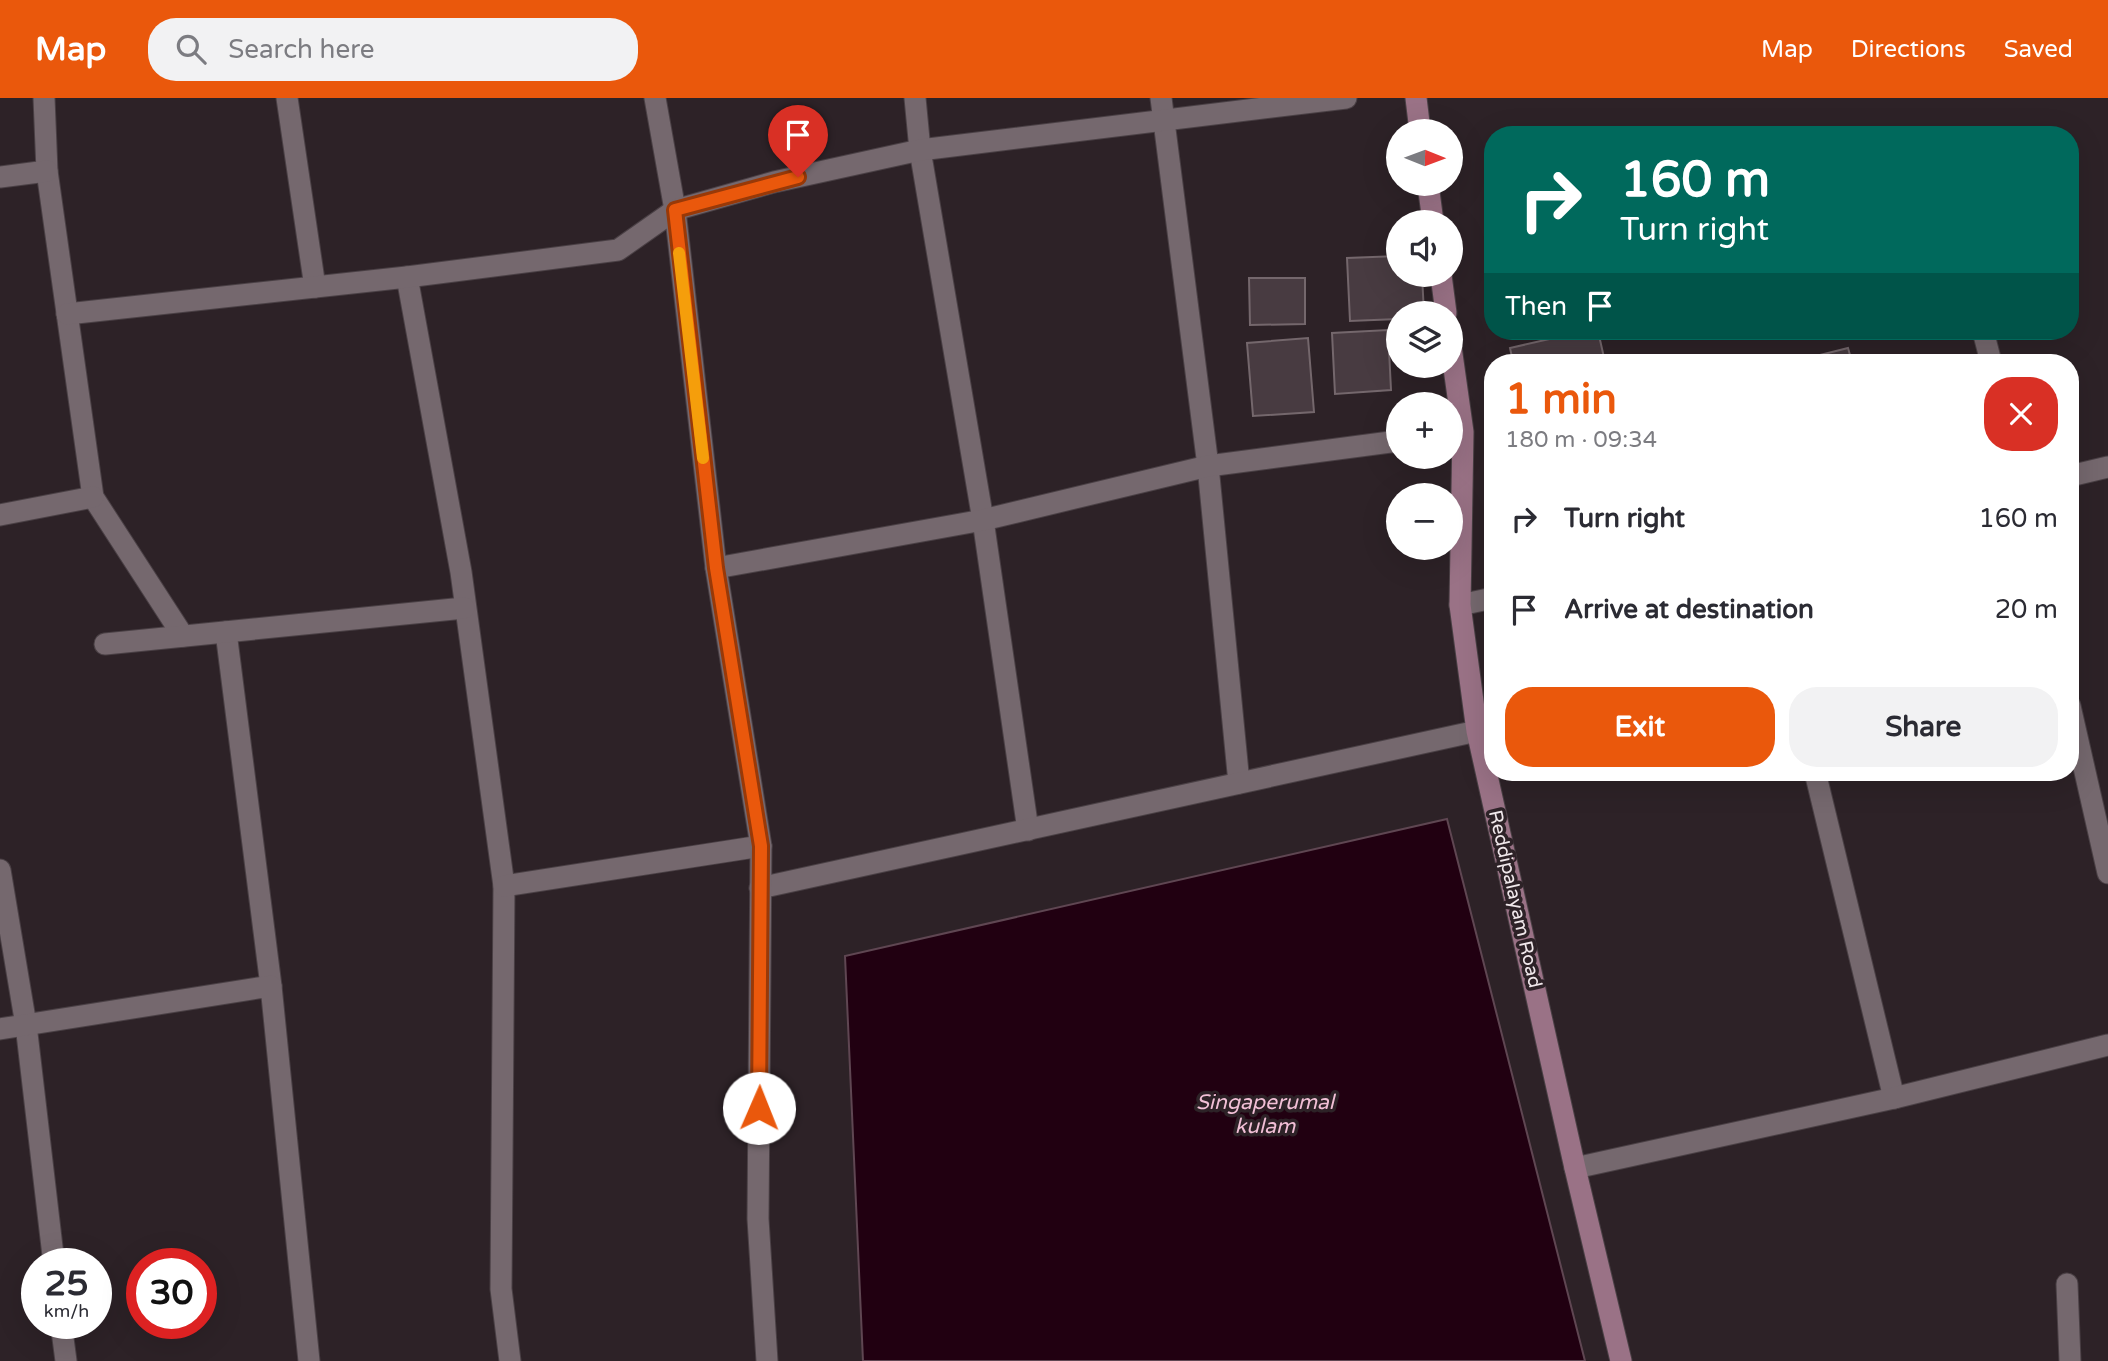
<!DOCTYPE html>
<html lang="en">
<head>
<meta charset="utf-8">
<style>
	body { margin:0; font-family:"Varela Round",sans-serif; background:#f2f2f3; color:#2b2b33; height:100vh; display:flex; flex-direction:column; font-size:26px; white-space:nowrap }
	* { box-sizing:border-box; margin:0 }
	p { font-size:23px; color:#7c7c81 }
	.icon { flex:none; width:38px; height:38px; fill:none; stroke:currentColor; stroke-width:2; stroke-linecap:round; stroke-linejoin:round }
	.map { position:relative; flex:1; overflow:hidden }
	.side { position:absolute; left:1484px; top:256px; width:595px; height:427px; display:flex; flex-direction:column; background:#fff; border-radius:28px; box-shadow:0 7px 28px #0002 }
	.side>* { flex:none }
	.hud { position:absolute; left:1484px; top:28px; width:595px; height:214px; border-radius:28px; box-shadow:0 7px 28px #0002; background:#00695c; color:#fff; overflow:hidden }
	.needle { width:46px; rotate:91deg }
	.buttons { position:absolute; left:1386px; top:21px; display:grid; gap:14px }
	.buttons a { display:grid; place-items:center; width:77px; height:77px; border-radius:50%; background:#fff; box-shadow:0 7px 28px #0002; font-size:35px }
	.speed { position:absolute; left:21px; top:1150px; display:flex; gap:14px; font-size:35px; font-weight:700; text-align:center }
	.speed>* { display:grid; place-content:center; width:91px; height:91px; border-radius:50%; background:#fff; box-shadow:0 7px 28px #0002; line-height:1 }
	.speed small { font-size:18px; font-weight:400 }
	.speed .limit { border:10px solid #d22; background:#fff; color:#111 }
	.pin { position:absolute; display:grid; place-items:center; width:60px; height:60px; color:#fff; margin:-72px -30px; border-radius:50% 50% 50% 0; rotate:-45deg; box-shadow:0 0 7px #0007 }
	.pin .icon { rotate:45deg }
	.me { position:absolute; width:77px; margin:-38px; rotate:1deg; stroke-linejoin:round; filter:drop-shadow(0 0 5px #0008) }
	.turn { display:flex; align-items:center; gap:24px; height:147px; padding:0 21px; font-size:32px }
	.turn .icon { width:91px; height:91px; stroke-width:2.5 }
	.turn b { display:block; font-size:49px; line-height:60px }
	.then { display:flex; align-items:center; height:66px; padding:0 21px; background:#0003; gap:14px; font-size:26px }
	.round { display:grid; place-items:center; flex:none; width:74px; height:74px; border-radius:28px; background:#f2f2f3 }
	.head { display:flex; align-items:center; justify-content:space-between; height:119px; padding:0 21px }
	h1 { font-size:42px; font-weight:800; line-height:52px; color:#ea580c }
	.button { display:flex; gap:14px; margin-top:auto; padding:14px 21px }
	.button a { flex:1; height:80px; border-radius:28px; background:#ea580c; color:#fff; font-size:28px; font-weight:800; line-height:80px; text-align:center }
	.button a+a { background:#f2f2f3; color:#2b2b33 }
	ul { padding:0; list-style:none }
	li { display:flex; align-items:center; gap:21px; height:91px; padding:0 21px }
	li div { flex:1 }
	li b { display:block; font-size:26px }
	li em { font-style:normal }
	header { display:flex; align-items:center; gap:42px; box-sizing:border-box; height:98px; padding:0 35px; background:#ea580c; color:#fff }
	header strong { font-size:33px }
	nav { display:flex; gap:38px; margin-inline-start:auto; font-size:24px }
	.search { width:490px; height:63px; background:#f2f2f3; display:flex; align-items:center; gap:18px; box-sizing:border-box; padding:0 24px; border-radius:28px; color:#7c7c81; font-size:26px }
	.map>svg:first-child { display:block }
	.water { fill:#210011; stroke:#5f4652; stroke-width:2 }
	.building { fill:#483b41; stroke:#74676c; stroke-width:2 }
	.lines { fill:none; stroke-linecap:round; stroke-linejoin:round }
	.street-casing { stroke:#4a4045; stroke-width:23 }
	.secondary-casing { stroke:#4a4045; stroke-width:23 }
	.street { stroke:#75686e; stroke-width:21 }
	.secondary { stroke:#9a7286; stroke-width:21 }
	.route-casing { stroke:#983908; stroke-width:18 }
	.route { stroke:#ea580c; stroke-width:12 }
	.slow { stroke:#f59e0b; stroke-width:12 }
	.labels { text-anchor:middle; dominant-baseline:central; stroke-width:7; stroke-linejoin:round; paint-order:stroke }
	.street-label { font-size:19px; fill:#f0e8eb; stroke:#2d2227 }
	.water-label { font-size:21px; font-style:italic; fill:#f1bfd6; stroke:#2d2227 }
</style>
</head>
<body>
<header>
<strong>Map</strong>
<div class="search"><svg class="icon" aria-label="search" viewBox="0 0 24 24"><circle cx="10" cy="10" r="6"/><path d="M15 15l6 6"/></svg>Search here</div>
<nav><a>Map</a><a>Directions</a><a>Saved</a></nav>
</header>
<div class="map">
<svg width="2108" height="1263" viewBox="0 0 2108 1263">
	<rect width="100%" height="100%" fill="#2d2227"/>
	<polygon class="water" points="1447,721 1585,1263 863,1263 845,858"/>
	<g class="building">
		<polygon points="1398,158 1398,177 1422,177 1424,215 1398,215 1398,221 1350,223 1347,160"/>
		<polygon points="1249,180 1305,180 1305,226 1250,227"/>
		<polygon points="1388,232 1391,292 1335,296 1332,235"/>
		<polygon points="1585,233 1598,233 1605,264 1513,264 1510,250"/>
		<polygon points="1308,240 1314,314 1253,318 1247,245"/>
		<polygon points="1848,250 1852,264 1792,264"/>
	</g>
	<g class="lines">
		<g class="street-casing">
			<g id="street">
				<polyline points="44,0 47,73 93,399 183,538"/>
				<polyline points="287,0 315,189"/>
				<polyline points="655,0 675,112 716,470"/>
				<polyline points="915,0 920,52 983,422 1028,732"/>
				<polyline points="1161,0 1208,368 1239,685"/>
				<polyline points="0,79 47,73"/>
				<polyline points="407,179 461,474 504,788 501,1191 510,1263"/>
				<polyline points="67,216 407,179 618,152 675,112 774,84 920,52 1346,0"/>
				<polyline points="1983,233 1991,264"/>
				<polyline points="2070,378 2108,369"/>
				<polyline points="0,417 93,399"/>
				<polyline points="1460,507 1493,500"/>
				<polyline points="226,534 271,888"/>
				<polyline points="105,546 464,510"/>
				<polyline points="2070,608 2108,775"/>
				<polyline points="1815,674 1894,1000"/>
				<polyline points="0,772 26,927 54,1166"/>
				<polyline points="504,788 761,748"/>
				<polyline points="760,790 1477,633"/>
				<polyline points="0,931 271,888 309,1263"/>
				<polyline points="1575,1070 1894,1000 2108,947"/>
				<polyline points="2067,1186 2070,1263"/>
				<polyline points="61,1225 66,1263"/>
				<polyline points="767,1263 758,1121 761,748 716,470 983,422 1208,368 1398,343"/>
			</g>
		</g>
		<g class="secondary-casing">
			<g id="secondary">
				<polyline points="1416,0 1420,33"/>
				<polyline points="1428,86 1433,124"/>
				<polyline points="1441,177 1446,215"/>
				<polyline points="1451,249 1463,334 1460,507 1477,633 1575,1070 1621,1263"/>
			</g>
		</g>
		<use href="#street" class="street"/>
		<use href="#secondary" class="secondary"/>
	</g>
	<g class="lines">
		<g class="route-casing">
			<polyline id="route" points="759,1010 761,748 716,470 675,112 798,79"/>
		</g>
		<use href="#route" class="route"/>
		<polyline class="slow" points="679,155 703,360"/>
	</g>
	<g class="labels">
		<g class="street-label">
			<text transform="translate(1515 801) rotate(77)">Reddipalayam Road</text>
		</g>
		<g class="water-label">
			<text x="1265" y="1004">Singaperumal<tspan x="1265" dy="24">kulam</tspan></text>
		</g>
	</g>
</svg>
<div class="buttons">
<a><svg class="needle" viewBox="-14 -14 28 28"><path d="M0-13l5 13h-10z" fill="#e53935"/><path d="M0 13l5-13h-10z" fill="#7c7c81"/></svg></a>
<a><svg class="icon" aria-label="sound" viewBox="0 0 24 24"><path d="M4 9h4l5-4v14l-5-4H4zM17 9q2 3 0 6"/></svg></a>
<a><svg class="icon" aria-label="layers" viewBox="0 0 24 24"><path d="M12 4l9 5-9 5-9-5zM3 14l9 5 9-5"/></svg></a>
<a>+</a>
<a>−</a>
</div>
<div class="speed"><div>25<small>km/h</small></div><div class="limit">30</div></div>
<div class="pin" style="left:798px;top:79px;background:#d93025"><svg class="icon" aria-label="arrive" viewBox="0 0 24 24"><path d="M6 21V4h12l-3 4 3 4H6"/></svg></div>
<svg class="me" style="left:759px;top:1010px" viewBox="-20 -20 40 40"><circle r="19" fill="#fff"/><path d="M0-13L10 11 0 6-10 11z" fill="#ea580c"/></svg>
<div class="hud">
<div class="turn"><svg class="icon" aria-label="right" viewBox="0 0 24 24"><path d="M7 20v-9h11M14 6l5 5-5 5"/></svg><div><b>160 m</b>Turn right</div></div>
<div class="then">Then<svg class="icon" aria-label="arrive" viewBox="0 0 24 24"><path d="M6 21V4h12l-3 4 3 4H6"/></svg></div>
</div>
<section class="side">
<div class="head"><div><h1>1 min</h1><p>180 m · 09:34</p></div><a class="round" style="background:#d93025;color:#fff"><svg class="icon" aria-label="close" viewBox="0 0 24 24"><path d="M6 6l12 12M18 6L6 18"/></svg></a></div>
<ul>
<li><svg class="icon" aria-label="right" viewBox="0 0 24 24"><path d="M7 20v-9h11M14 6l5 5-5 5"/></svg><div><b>Turn right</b></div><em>160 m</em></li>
<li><svg class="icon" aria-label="arrive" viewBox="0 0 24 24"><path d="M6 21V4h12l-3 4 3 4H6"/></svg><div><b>Arrive at destination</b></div><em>20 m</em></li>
</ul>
<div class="button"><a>Exit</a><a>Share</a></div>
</section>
</div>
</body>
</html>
